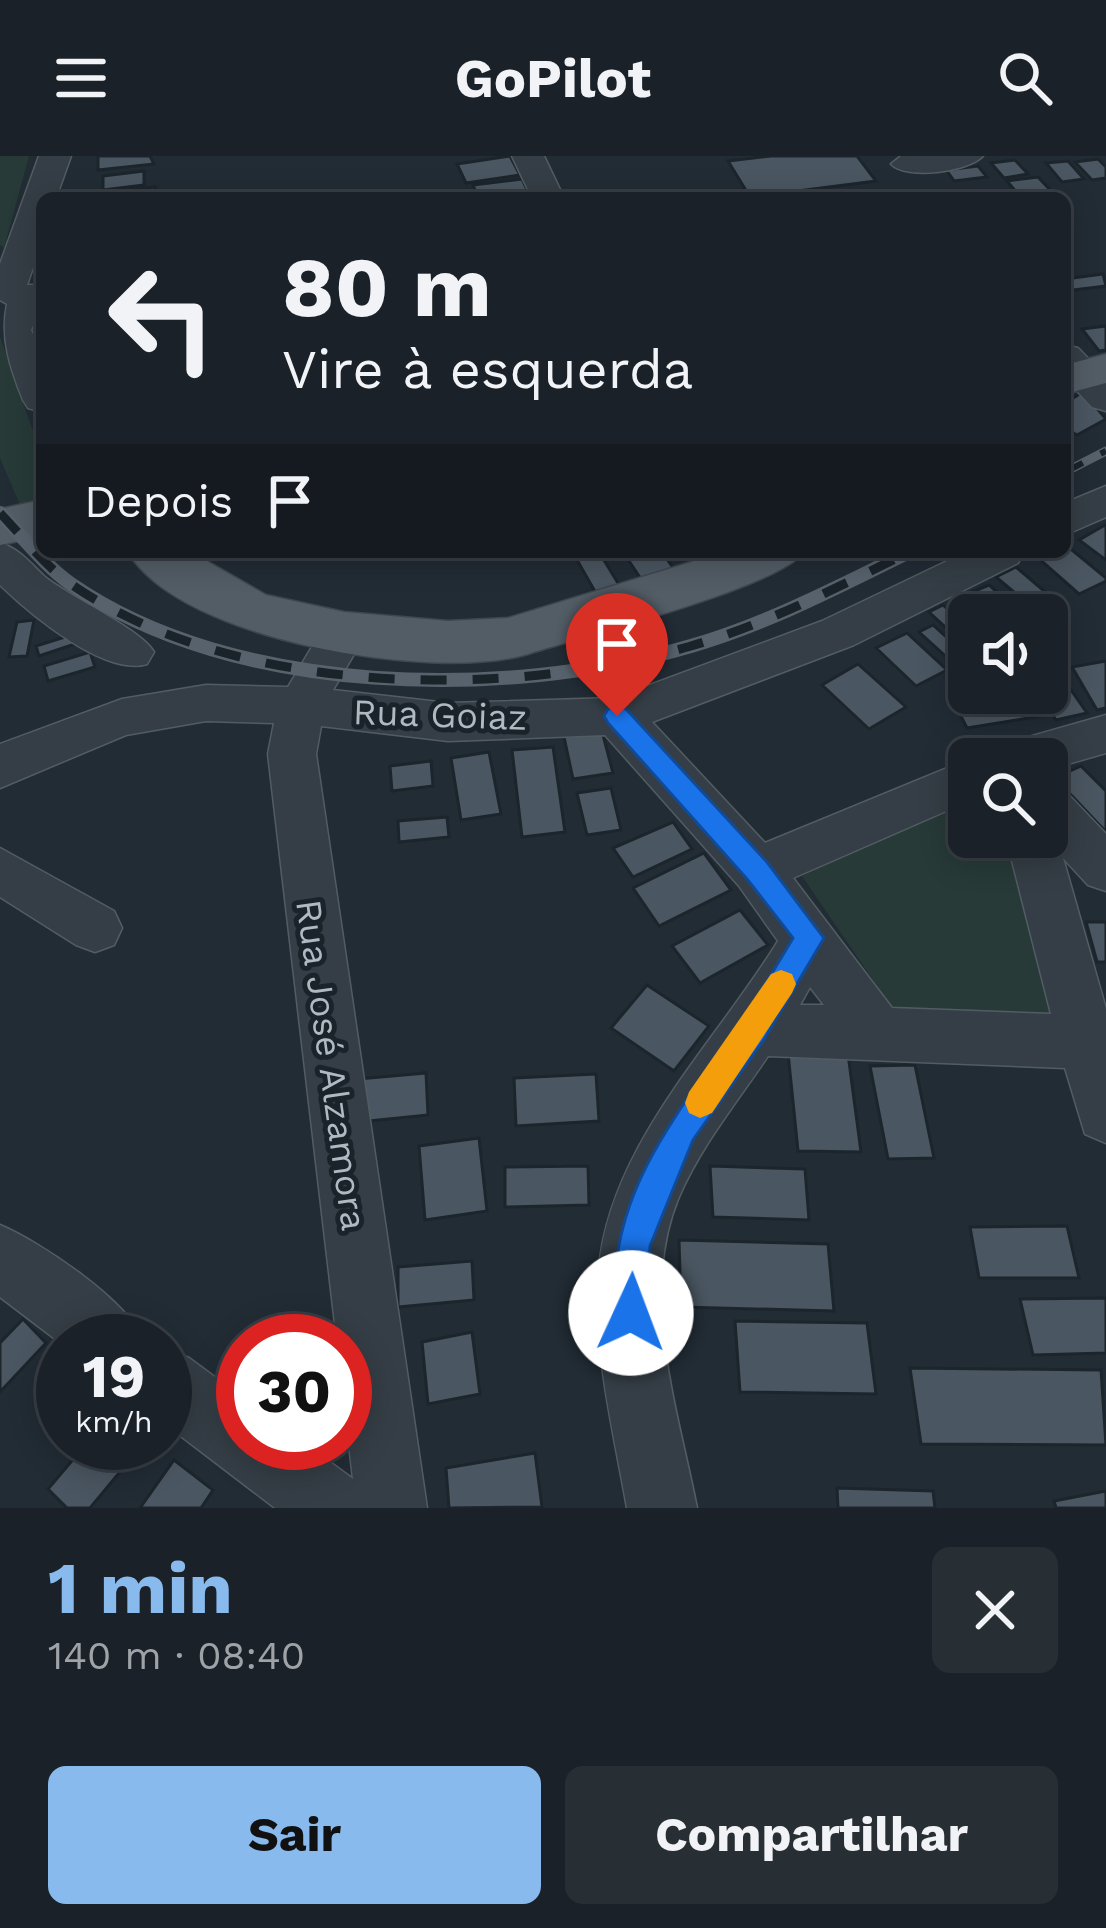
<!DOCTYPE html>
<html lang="pt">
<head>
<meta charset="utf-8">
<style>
	body { margin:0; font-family:"Work Sans",sans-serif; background:#272e34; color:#f1f3f6; height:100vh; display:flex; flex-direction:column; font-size:45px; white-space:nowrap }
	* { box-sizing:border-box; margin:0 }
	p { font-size:39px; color:#9fa3a8 }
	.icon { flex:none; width:66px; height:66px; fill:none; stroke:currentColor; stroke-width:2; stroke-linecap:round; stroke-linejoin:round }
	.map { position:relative; height:1352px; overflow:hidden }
	.drawer { display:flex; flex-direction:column; background:#1a2128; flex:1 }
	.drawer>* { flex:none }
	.guide { position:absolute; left:36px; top:36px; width:1035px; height:366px; border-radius:18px; box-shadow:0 6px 30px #0003,0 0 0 3px #383e45; background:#1a2128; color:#f1f3f6; overflow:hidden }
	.controls { position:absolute; left:948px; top:438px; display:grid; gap:24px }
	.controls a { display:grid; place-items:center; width:120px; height:120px; border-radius:18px; background:#1a2128; box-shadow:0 6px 30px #0003,0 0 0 3px #383e45; font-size:60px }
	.speed { position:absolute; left:36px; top:1158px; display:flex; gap:24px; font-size:60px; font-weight:700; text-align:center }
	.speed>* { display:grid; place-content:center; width:156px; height:156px; border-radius:50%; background:#1a2128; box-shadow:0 6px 30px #0003,0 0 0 3px #383e45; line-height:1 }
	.speed small { font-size:30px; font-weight:400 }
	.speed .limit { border:18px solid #d22; background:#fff; color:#111 }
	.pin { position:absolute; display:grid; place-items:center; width:102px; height:102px; color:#fff; margin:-123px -51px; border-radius:50% 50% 50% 0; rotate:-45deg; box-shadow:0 0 12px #0007 }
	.pin .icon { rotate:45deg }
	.me { position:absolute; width:132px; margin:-66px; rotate:2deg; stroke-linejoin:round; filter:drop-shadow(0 0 9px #0008) }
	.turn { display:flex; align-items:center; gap:42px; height:252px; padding:0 48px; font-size:54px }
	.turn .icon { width:156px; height:156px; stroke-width:2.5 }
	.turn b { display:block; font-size:84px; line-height:102px }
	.then { display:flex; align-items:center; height:114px; padding:0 48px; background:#0003; gap:24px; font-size:45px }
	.round { display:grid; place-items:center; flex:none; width:126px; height:126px; border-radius:18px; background:#272e34 }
	.overview { display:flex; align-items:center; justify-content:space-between; height:204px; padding:0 48px }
	h1 { font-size:72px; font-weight:700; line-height:90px; color:#89baed }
	.button { display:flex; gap:24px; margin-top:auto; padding:24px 48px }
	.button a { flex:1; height:138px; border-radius:18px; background:#89baed; color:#111; font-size:48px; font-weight:700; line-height:138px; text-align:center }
	.button a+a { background:#272e34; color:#f1f3f6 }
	header { display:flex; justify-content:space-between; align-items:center; height:156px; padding:0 48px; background:#1a2128; font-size:54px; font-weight:700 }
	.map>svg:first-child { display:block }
	.green { fill:#273a38 }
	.building { fill:#4a5661; stroke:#1c252c; stroke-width:3 }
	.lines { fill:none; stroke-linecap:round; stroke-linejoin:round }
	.minor-casing { stroke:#525c63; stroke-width:3 }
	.major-casing { stroke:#3e474f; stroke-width:3 }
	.minor { fill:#353e46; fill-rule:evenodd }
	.major { fill:#535d66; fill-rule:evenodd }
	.rail-far1-casing { stroke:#57626d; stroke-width:9 }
	.rail-casing { stroke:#57626d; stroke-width:14 }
	.rail-far1 { stroke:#1b232a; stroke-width:6; stroke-dasharray:20; stroke-linecap:butt }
	.rail { stroke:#1b232a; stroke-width:9; stroke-dasharray:26; stroke-linecap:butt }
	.route { fill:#1a73e8; stroke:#114b97; stroke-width:3 }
	.slow { fill:#f59e0b }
	.labels { text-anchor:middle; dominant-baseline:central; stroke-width:10; stroke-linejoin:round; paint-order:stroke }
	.street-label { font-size:36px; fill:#afb9c2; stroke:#1b232a }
</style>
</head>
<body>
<header><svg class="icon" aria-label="menu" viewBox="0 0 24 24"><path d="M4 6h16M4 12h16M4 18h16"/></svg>GoPilot<svg class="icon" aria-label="search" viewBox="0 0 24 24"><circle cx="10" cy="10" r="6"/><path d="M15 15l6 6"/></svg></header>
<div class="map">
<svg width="1106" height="1352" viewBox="0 0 1106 1352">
	<rect width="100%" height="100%" fill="#222c35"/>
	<g class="green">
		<polygon points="0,0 29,0 4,92 0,89"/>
		<polygon points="0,181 42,301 42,357 24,358 0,302"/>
		<polygon points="969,641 969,681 1017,681 1060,866 897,859 802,720"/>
	</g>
	<g class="building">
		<polygon points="98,0 150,0 154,8 98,14"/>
		<polygon points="510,0 520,19 466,27 457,8"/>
		<polygon points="771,0 857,0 876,25 750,41 728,5"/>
		<polygon points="1098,3 1106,11 1106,22 1092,24 1075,6"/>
		<polygon points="1015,4 1028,18 1004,22 991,7"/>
		<polygon points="1068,5 1084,23 1062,26 1046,7"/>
		<polygon points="978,10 987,21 954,25 946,14"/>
		<polygon points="144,15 144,29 103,34 103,20"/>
		<polygon points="1038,21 1053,37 1021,42 1007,25"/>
		<polygon points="522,23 527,34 478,41 473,29"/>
		<polygon points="155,31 156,42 91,42 91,38"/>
		<polygon points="1103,118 1106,130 1065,135 1065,123"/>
		<polygon points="1106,170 1106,194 1099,195 1082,173"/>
		<polygon points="1083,236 1106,263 1077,279 1065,272 1065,247"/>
		<polygon points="1105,369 1106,370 1106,404 1079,384"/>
		<polygon points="1066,389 1106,422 1106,425 1079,438 1038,402 1065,396"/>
		<polygon points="599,396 621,432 597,439 573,397"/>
		<polygon points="623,396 662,396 676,416 643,426"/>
		<polygon points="1016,411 1064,452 1047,461 1041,459 996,421"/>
		<polygon points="989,429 1022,459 986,459 965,439"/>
		<polygon points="943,449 969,473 969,477 957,482 929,456"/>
		<polygon points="34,464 27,500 9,501 17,466"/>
		<polygon points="933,469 965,498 952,506 919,476"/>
		<polygon points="84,475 87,484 39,500 36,490"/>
		<polygon points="907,477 947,514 916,530 876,492"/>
		<polygon points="90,496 95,511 48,525 44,510"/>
		<polygon points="1106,505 1106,552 1097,554 1072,511"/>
		<polygon points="858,508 906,551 869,573 822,529"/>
		<polygon points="1064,524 1087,557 1056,564 1038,537 1047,537 1047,528"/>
		<polygon points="969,534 1028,537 1041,560 967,572 949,537"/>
		<polygon points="602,575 613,617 573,623 564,581"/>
		<polygon points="553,591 565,676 522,681 512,594"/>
		<polygon points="489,596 501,658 461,664 451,602"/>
		<polygon points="431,605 433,630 392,635 390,610"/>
		<polygon points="1081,610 1106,635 1106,676 1055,622"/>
		<polygon points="611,632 621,674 587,679 577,637"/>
		<polygon points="447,661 449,681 399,686 398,665"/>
		<polygon points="673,666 692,693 633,721 613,692"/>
		<polygon points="704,697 731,734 659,770 633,732"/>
		<polygon points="740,754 768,789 700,827 672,790"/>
		<polygon points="1086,766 1106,766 1106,806 1097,806"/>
		<polygon points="647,829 709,870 674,915 611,872"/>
		<polygon points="788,897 848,898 861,996 798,995"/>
		<polygon points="915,909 934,1002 888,1003 870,910"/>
		<polygon points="426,917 428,959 359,966 358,923"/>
		<polygon points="596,918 599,965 516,970 514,922"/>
		<polygon points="479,982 487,1055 425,1064 419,990"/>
		<polygon points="588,1010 589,1049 505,1051 505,1011"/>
		<polygon points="710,1010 805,1013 809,1064 713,1061"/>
		<polygon points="1067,1070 1079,1122 979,1122 970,1071"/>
		<polygon points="679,1084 828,1088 834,1155 681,1151"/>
		<polygon points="472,1105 474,1144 398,1151 398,1111"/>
		<polygon points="1106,1142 1106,1197 1033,1199 1020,1143"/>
		<polygon points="23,1163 46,1187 0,1236 0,1187"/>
		<polygon points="735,1165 867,1167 876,1238 740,1236"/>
		<polygon points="472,1176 480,1238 428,1248 422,1186"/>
		<polygon points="910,1212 1101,1214 1106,1289 921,1288"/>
		<polygon points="87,1287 144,1287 90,1352 67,1352 48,1333"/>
		<polygon points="535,1297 542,1351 449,1352 446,1312"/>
		<polygon points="174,1304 213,1334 201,1352 140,1352"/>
		<polygon points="837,1332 933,1335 935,1352 838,1352"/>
		<polygon points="1106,1335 1106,1352 1056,1352 1054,1345"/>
	</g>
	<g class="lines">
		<g class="minor-casing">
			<g id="minor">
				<path d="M39,0H71L56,42H42V85L27,129H42V151L31,174L42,199V256L28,252L23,244C10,212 0,182 7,148L0,144V108Z"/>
				<polygon points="512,0 544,0 564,42 532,42"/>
				<path d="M983,0C968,16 906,24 891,8L901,0Z"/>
				<polygon points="1065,189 1078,192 1106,221 1106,255 1092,251 1065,222"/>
				<polygon points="1106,330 1106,361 1065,379 1065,347"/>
				<path d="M0,387C20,393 30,407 45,421C71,442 141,473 154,496L147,508C105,521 30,458 0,429Z"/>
				<path d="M966,396H1024L1018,407L854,489L652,566L765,687L969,603V645L793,722L892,852L1051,858L1006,681H1047V629L1065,635L1106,678V735L1088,729L1063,702L1106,853V987L1085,978L1065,912L768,900C737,946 701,990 679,1041C638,1138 678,1254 697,1352H627C614,1277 594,1200 598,1123C605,993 713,891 778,785L739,730L605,579L448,585L321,570L316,598L427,1352H275L165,1268V1192L189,1202L243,1242V1287H304L353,1323L345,1254V1185H337L268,598L274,567L206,565L126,579L0,632V588L122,543L206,529L288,531L328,464L344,459L360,464L367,476L333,534L448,547L615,542L822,465ZM810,831L824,849H800Z"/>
				<polygon points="1106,559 1106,597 1047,614 1047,603 993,603 1000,589"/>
				<polygon points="0,692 114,755 122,772 114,789 95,796 76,789 0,741"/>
				<path d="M0,1069C42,1087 127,1144 144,1185H63V1189L0,1141Z"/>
			</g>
		</g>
		<g class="major-casing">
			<g id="major">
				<polygon points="1106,198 1106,227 1065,238 1065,209"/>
				<polygon points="42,344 42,380 0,389 0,353"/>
				<path d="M128,396H191L266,439L344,456L448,465L508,462L724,396H803C783,430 577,482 528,498C436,526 180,485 128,396Z"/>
			</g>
		</g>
		<use href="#minor" class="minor"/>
		<use href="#major" class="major"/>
		<g class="rail-far1-casing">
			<polyline id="rail-far1" points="1065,316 1106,295"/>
		</g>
		<g class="rail-casing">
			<path id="rail" d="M0,357C23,381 44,409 71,428C234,541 507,544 691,490C767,468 838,431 909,396"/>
		</g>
		<use href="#rail-far1" class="rail-far1"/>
		<use href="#rail" class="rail"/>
	</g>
	<path class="route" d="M617,550L626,553L767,706L824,782L765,882L693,984L650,1090L648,1157L643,1169L631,1175L619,1169C612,1154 614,1140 615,1124C619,1020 689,944 744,861C761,836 777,809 793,782L747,723L608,567L604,560L608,553Z"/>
	<polygon class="slow" points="781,814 792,818 796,828 792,837 712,957 700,962 689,957 685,947 689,936 771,818"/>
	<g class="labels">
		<g class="street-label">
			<text transform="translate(440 559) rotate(2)">Rua Goiaz</text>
			<text transform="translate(331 909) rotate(82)">Rua José Alzamora</text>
		</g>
	</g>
</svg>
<div class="controls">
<a><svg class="icon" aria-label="sound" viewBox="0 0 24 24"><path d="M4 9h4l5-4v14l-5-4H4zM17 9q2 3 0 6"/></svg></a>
<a><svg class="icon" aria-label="search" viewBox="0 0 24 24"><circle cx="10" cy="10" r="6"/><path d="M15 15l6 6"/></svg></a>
</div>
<div class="speed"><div>19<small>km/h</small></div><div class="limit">30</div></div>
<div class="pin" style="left:617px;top:560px;background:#d93025"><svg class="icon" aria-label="arrive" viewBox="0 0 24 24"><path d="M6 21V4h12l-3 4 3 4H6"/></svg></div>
<svg class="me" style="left:631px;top:1157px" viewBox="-20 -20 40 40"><circle r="19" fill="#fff"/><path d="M0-13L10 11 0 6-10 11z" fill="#1a73e8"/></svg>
<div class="guide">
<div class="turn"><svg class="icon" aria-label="left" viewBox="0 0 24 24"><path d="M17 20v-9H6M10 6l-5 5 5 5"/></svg><div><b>80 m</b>Vire à esquerda</div></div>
<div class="then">Depois<svg class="icon" aria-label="arrive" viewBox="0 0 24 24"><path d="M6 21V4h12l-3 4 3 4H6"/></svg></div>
</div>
</div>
<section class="drawer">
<div class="overview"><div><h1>1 min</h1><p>140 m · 08:40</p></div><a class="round"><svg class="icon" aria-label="close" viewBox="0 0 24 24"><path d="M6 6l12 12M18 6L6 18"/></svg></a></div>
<div class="button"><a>Sair</a><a>Compartilhar</a></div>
</section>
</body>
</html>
